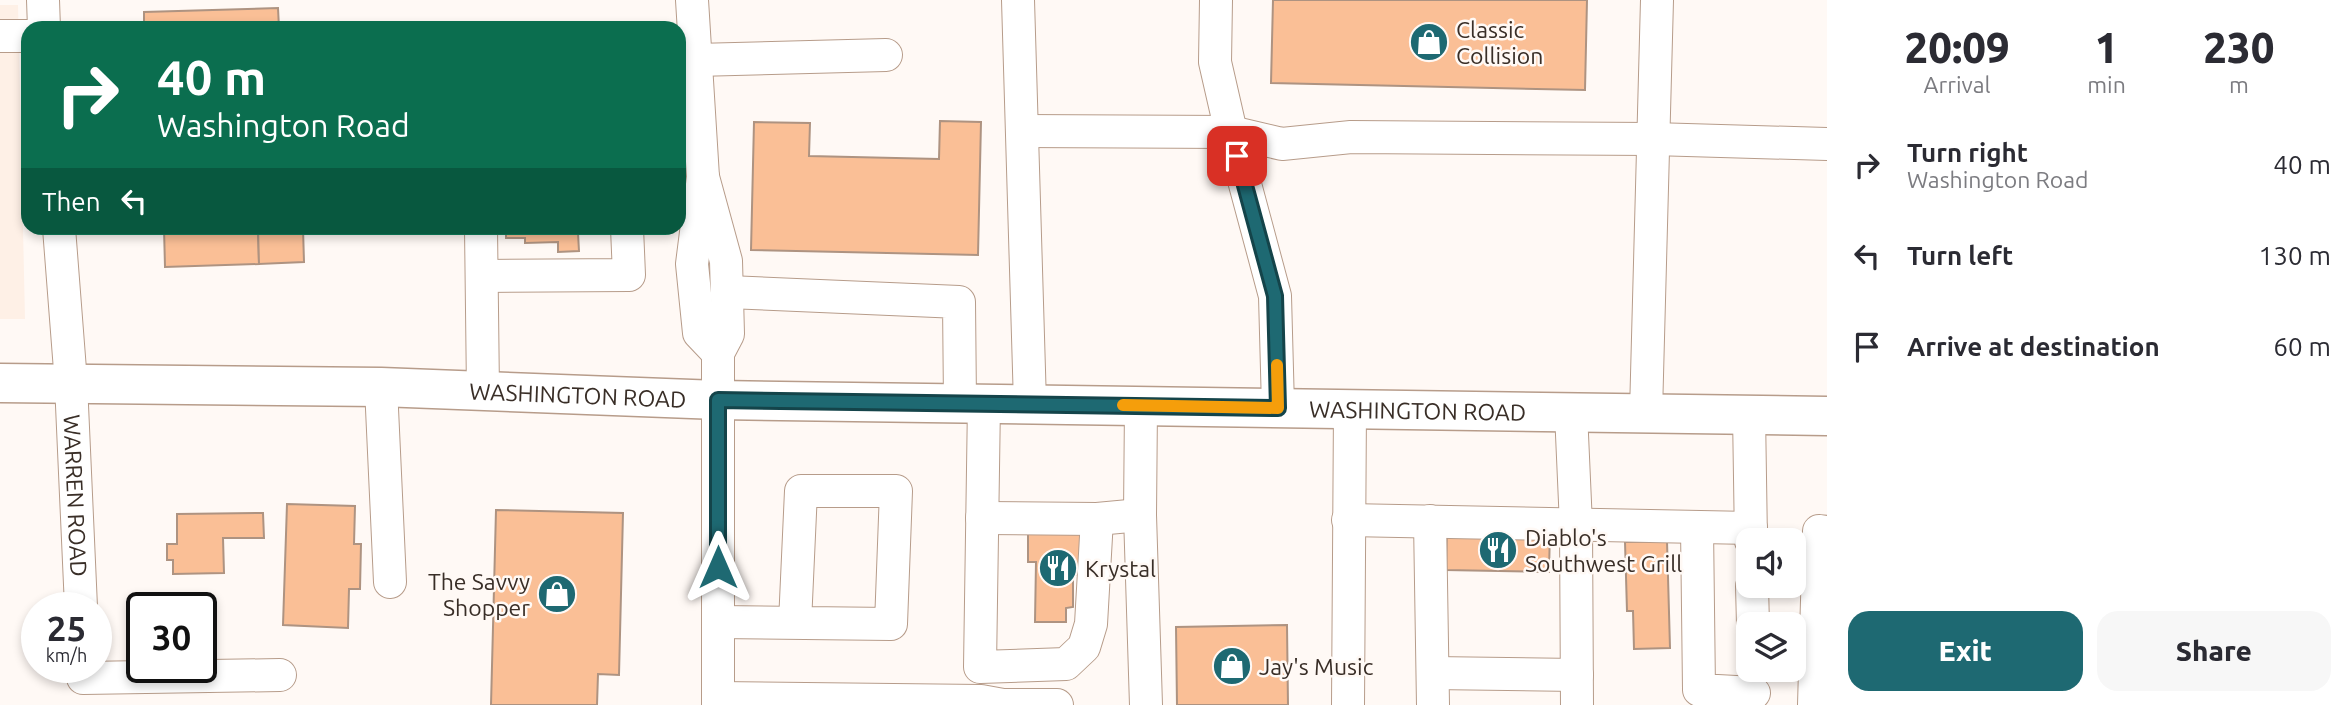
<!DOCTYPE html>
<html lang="en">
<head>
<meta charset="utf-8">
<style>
	body { margin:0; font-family:Ubuntu,sans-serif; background:#f7f7f7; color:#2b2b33; height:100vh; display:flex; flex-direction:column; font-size:26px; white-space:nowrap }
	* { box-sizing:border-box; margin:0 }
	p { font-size:23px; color:#7c7c81 }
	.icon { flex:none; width:38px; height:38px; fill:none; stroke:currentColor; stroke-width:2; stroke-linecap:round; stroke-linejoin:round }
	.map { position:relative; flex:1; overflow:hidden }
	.sheet { display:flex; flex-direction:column; background:#fff; width:525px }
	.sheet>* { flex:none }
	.top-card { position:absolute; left:21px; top:21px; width:665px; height:214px; border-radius:21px; box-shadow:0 4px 10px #0003; background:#0b6e4f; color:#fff; overflow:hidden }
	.controls { position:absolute; left:1736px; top:528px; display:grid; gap:14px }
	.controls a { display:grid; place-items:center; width:70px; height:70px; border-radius:14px; background:#fff; box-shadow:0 4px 10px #0003; font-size:35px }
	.speed { position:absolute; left:21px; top:592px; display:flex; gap:14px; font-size:35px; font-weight:700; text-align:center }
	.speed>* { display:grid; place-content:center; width:91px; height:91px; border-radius:50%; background:#fff; box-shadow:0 4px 10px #0003; line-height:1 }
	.speed small { font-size:18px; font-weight:400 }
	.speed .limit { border:4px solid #111; border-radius:10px; background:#fff; color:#111 }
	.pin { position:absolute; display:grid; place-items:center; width:60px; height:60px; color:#fff; margin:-30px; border-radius:14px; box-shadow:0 4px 10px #0006 }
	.me { position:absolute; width:77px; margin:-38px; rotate:0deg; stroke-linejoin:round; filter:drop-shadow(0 0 5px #0008) }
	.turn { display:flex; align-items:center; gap:24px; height:147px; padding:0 21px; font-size:32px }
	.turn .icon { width:91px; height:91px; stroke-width:2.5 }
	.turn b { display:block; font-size:49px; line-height:60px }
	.then { display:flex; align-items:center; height:66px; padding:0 21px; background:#0003; gap:14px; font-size:26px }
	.eta { display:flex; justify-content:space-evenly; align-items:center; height:119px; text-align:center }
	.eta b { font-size:42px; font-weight:800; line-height:49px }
	.cta { display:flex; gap:14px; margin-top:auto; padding:14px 21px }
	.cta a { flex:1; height:80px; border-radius:21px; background:#1e6972; color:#fff; font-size:28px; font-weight:800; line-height:80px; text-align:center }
	.cta a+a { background:#f7f7f7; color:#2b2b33 }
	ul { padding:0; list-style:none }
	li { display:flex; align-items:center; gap:21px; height:91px; padding:0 21px }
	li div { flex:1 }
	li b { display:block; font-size:26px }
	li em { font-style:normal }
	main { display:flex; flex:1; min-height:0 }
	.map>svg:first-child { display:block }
	.built { fill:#fef0e6 }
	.building { fill:#fabf96; stroke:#ae9381; stroke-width:2 }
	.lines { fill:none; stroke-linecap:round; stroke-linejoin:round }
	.minor-casing { stroke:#b79c8a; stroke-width:34 }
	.major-casing { stroke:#b79c8a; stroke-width:41 }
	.minor { stroke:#fff; stroke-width:32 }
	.major { stroke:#fff; stroke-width:38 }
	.route-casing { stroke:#14444a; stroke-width:18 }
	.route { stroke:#1e6972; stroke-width:12 }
	.slow { stroke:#f59e0b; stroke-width:12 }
	.labels { text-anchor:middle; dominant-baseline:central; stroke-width:5; stroke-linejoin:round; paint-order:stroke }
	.poi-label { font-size:23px; fill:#392e27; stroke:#fff9f5; text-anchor:start }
	.street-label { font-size:23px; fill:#392e27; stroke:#fff9f5 }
</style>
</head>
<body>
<main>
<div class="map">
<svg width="1827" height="705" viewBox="0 0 1827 705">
	<rect width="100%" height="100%" fill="#fff9f5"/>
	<polygon class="built" points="0,5 18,5 25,319 0,319"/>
	<g class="building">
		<polygon points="1273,0 1587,0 1585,90 1271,83"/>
		<polygon points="278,8 279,28 144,28 144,12"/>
		<polygon points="940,121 981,122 978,255 751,250 754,122 810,123 809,156 939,159"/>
		<polygon points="164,228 258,228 259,264 165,267"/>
		<polygon points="258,228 303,228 304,262 259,264"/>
		<polygon points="506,228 592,228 592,232 578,233 579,251 558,252 558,242 525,243 525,238 506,238"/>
		<polygon points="287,504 355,506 354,544 361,544 360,589 349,589 348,628 283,625"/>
		<polygon points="496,510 623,513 619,675 598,674 597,705 491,705"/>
		<polygon points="263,513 264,538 223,538 224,573 173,574 173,560 167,560 167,544 177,544 177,514"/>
		<polygon points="1028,523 1081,524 1080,575 1073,575 1073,607 1066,608 1066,622 1035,622 1036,562 1028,562"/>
		<polygon points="1447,527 1550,529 1549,572 1446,570"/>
		<polygon points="1667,541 1670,648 1634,649 1633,611 1627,611 1625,542"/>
		<polygon points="1287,625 1288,705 1177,705 1176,627"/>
	</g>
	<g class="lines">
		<g class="minor-casing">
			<g id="minor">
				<polyline points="43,0 44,28"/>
				<polyline points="692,0 703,177 692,264 699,333 718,353"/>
				<polyline points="1018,0 1030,404"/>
				<polyline points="1216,0 1215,62 1231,132 1275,296 1278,407"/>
				<polyline points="0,36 28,36"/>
				<polyline points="696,60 886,55"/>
				<polyline points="1022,131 1231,132 1282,144 1351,137 1653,139 1827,144"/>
				<polyline points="703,177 726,261 728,334 718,353 718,705"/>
				<path id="s1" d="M59,228L71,383L81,607"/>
				<polyline points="481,228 483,391"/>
				<polyline points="482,276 629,275 627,228"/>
				<polyline points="728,292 959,302 960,403"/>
				<polyline points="381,387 390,582"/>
				<polyline points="984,403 980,667 1066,664 1084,647 1091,624 1097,519 1140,515"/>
				<polyline points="1141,406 1140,515 1146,705"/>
				<polyline points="1571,412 1576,525 1577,705"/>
				<polyline points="1646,413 1657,0"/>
				<polyline points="1749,414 1751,541"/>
				<polyline points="982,518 1097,519"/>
				<polyline points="1348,520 1751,528"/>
				<polyline points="1430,521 1433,705"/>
				<polyline points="1697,527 1699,690 1754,693"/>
				<polyline points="1752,586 1753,625"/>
				<polyline points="718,622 891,624 896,491 801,491 795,623"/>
				<polyline points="1433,673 1577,675"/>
				<polyline points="83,678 280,675"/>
				<polyline points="718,698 981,701 1003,705 1057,705"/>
				<polyline points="1348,705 1350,408"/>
				<polyline points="1814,705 1819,531 1827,532"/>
			</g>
		</g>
		<g class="major-casing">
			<g id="major">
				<path id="s2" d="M0,383L381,387L718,400L1827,416"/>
			</g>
		</g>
		<use href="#minor" class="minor"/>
		<use href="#major" class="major"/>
	</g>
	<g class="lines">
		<g class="route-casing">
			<polyline id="route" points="718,567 718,400 1278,408 1275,296 1237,156"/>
		</g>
		<use href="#route" class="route"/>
		<polyline class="slow" points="1123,405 1278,408 1277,365"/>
	</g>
	<defs>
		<g id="shop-disc" transform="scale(2.0125)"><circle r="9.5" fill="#1e6972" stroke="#fff9f5"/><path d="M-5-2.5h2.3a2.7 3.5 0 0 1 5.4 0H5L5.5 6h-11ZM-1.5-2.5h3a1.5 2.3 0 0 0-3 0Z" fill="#fff"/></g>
		<g id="restaurant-disc" transform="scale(2.0125)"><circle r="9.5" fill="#1e6972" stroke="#fff9f5"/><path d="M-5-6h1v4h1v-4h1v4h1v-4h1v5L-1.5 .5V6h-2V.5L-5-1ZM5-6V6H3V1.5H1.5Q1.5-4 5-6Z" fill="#fff"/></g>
	</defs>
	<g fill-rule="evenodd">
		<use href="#shop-disc" x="1429" y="42"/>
		<use href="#restaurant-disc" x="1498" y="550"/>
		<use href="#restaurant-disc" x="1058" y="568"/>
		<use href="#shop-disc" x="557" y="594"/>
		<use href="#shop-disc" x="1232" y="666"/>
	</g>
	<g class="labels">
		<g class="poi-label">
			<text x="1456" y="29">Classic<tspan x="1456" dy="26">Collision</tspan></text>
			<text x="1525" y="537">Diablo's<tspan x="1525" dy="26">Southwest Grill</tspan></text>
			<text x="1085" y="568">Krystal</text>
			<text x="530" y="581" text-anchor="end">The Savvy<tspan x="530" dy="26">Shopper</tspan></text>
			<text x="1259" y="666">Jay's Music</text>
		</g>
		<g class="street-label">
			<text stroke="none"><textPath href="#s2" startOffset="578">WASHINGTON ROAD</textPath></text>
			<text stroke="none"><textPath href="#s2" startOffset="1418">WASHINGTON ROAD</textPath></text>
			<text stroke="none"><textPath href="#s1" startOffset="268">WARREN ROAD</textPath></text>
		</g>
	</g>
</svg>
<div class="controls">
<a><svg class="icon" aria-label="sound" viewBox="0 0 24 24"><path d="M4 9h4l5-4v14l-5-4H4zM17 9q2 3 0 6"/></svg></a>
<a><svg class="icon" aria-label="layers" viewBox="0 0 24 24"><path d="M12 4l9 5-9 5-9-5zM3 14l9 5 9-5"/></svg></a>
</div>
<div class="speed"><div>25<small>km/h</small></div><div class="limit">30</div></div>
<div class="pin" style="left:1237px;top:156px;background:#d93025"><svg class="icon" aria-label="arrive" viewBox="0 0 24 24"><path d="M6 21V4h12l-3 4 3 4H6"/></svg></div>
<svg class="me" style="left:718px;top:567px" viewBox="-20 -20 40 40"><path d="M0-17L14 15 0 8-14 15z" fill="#1e6972" stroke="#fff" stroke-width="4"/></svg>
<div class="top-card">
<div class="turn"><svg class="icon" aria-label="right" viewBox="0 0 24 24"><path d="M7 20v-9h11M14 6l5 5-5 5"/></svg><div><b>40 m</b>Washington Road</div></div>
<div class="then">Then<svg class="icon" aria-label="left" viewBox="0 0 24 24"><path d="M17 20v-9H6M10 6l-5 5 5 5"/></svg></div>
</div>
</div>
<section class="sheet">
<div class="eta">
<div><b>20:09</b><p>Arrival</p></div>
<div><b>1</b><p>min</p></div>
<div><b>230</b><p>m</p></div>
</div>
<ul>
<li><svg class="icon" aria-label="right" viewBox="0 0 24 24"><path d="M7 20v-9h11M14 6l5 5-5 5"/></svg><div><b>Turn right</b><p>Washington Road</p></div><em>40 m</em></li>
<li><svg class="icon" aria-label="left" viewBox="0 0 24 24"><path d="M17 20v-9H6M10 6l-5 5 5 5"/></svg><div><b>Turn left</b></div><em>130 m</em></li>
<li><svg class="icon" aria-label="arrive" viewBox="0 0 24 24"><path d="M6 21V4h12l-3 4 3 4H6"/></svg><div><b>Arrive at destination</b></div><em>60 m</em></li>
</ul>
<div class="cta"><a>Exit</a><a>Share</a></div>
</section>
</main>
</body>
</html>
